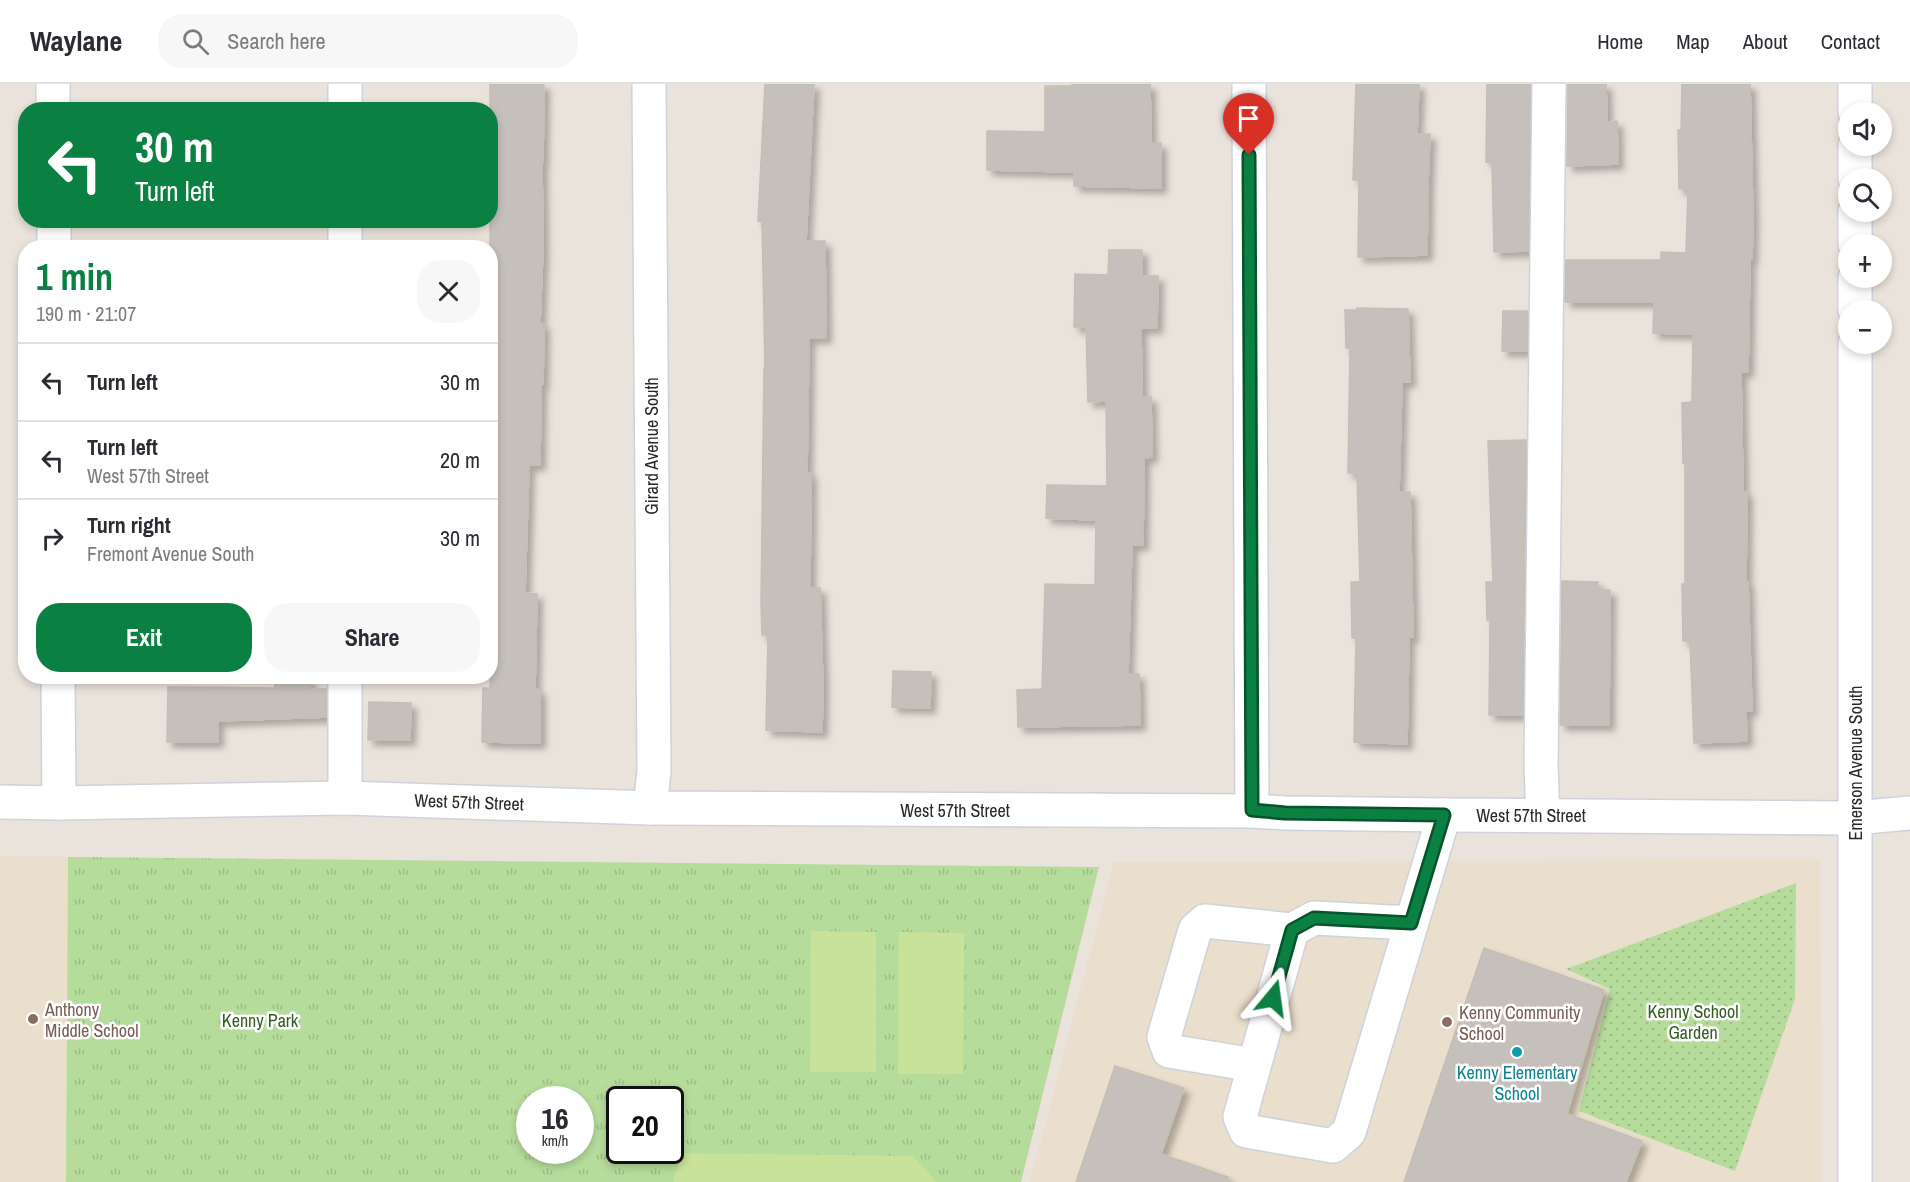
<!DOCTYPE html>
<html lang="en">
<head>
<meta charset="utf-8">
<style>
	body { margin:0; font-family:"Archivo Narrow",sans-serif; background:#f7f7f7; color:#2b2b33; height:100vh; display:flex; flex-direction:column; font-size:22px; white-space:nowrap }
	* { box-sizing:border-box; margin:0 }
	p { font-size:20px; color:#7c7c81 }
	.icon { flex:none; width:33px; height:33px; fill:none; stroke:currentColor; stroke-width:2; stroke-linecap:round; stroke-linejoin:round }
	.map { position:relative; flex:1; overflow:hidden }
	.sheet { position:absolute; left:18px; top:156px; width:480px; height:444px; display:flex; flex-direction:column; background:#fff; border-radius:24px; box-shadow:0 3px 9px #0003 }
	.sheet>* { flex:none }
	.top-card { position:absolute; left:18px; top:18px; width:480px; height:126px; border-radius:24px; box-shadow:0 3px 9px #0003; background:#0b8043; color:#fff; overflow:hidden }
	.buttons { position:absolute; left:1838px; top:18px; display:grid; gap:12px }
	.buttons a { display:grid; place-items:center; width:54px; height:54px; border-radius:50%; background:#fff; box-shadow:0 3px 9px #0003; font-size:30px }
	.speed { position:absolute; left:516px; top:1002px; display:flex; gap:12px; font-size:30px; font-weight:700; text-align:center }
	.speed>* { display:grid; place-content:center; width:78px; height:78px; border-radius:50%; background:#fff; box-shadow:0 3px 9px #0003; line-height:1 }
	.speed small { font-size:15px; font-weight:400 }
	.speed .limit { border:3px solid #111; border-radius:9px; background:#fff; color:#111 }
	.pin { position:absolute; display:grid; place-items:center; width:51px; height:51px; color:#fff; margin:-62px -26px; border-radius:50% 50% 50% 0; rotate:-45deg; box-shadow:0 0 6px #0007 }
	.pin .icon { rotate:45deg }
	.me { position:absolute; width:66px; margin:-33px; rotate:16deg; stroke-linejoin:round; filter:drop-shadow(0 0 4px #0008) }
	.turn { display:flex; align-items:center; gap:21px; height:126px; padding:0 18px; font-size:27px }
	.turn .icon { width:78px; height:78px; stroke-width:2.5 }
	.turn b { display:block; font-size:42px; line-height:51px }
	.round { display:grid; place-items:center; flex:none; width:63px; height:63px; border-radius:24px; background:#f7f7f7 }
	.overview { display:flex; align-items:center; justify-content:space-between; height:102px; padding:0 18px }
	h1 { font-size:36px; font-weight:700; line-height:45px; color:#0b8043 }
	.action { display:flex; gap:12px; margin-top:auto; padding:12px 18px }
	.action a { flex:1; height:69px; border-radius:24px; background:#0b8043; color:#fff; font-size:24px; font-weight:700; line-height:69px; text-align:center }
	.action a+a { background:#f7f7f7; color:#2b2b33 }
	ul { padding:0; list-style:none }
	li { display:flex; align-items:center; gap:18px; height:78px; padding:0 18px; border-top:2px solid #e1e1e2 }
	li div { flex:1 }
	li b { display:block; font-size:22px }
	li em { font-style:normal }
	header { display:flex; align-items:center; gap:36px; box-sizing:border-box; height:84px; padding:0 30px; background:#fff; border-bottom:2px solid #e1e1e2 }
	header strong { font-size:28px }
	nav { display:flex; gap:33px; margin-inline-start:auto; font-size:21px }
	.search { width:420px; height:54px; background:#f7f7f7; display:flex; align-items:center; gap:15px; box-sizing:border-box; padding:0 21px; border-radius:24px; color:#7c7c81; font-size:22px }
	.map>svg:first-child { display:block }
	.education { fill:#eadecc }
	.park { fill:url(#park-tufts); fill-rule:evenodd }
	.garden { fill:url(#garden-dots) }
	.pitch { fill:#c8e299 }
	.building { fill:#c5c0bb; stroke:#c5beb5; stroke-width:1.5; filter:url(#shadow) }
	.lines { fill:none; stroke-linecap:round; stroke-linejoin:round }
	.minor-casing { stroke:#ced2dc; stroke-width:36 }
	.minor { stroke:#fff; stroke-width:33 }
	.route-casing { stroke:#07532c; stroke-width:15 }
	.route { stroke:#0b8043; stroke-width:10 }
	.education-dot { fill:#8d6e63; stroke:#fff; stroke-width:2 }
	.culture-dot { fill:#0f9aa8; stroke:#fff; stroke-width:2 }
	.labels { text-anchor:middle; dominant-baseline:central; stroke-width:5; stroke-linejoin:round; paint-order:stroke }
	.street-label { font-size:18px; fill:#282828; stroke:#fff }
	.education-label { font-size:18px; fill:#785e54; stroke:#fff; text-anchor:start }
	.park-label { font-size:18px; fill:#315e20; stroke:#fff }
	.culture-label { font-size:18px; fill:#0d838f; stroke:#fff }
</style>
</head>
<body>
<header>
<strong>Waylane</strong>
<div class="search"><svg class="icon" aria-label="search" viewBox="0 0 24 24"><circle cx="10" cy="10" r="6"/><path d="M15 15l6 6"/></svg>Search here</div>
<nav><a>Home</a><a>Map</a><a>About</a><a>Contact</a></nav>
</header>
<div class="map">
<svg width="1910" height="1098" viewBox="0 0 1910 1098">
	<defs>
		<pattern id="park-tufts" width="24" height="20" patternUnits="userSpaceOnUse" patternTransform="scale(1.5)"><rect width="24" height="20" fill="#b6dc9c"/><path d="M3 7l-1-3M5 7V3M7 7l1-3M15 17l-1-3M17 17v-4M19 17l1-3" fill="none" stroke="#9cbd86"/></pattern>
		<pattern id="garden-dots" width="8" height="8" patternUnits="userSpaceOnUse" patternTransform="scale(1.5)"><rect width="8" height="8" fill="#b6dc9c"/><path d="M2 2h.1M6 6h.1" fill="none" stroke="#9cbd86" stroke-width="1.8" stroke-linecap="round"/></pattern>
		<filter id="shadow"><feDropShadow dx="5.5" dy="5.5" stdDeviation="3" flood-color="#0004"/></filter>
	</defs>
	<rect width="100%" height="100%" fill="#eae3db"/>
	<g class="education">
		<polygon points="0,772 68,773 66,1098 0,1098"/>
		<polygon points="1820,776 1822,1098 1030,1098 1114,778"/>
	</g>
	<path class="park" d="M68,773L1099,783L1021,1098H66ZM530,1016H580V1066H530ZM620,1016H670V1066H620Z"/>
	<polygon class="garden" points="1796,799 1795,915 1735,1087 1579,1027 1610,905 1566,885"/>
	<g class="pitch">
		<polygon points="811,847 876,848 876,988 810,988"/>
		<polygon points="899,848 964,849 963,990 898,990"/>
		<polygon points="681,1069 913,1072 937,1098 673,1098"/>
	</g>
	<g class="building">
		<polygon points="490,0 544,0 543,78 542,78 543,165 540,240 544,240 543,300 541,300 540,381 529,381 525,509 537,510 535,605 540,606 540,659 482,658 483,604 490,604"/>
		<polygon points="765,0 814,0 806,157 825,157 826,254 809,254 807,389 811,389 810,504 820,504 823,604 822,648 766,646 768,551 762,551 761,519 764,284 765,284 762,138 758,137"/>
		<polygon points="1072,0 1150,0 1151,59 1161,59 1161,104 1074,102 1074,88 987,86 987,47 1045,48 1045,2 1072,2"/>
		<polygon points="1356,0 1419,0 1417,50 1430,50 1428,98 1427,171 1358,173 1359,96 1353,96"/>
		<polygon points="1487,0 1530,0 1528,167 1494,168 1492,79 1486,78"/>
		<polygon points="1568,0 1606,0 1607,38 1617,37 1618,80 1567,82"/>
		<polygon points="1682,0 1750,0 1753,137 1752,175 1750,175 1748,288 1741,288 1743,408 1747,408 1746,498 1748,498 1752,627 1746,627 1747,657 1694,659 1690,557 1683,557 1682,500 1685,500 1685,379 1683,379 1682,319 1692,318 1693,250 1653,249 1654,218 1565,218 1566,176 1661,176 1661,168 1686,169 1688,105 1679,105 1678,46 1681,46"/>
		<polygon points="1109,166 1142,166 1142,192 1158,192 1157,244 1141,244 1142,313 1151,313 1152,373 1144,374 1143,461 1132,461 1128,590 1139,590 1140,641 1018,643 1017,606 1042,605 1045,500 1095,501 1096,436 1046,434 1047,401 1107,402 1106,317 1088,318 1086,243 1074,243 1075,190 1108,191"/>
		<polygon points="1357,224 1408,225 1410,298 1402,298 1399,408 1410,408 1413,553 1409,553 1407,660 1354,658 1356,554 1352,554 1351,498 1360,498 1357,389 1348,389 1350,264 1346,264 1345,226 1357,226"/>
		<polygon points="1503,227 1528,227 1527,267 1502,267"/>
		<polygon points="1526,356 1523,631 1489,631 1490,536 1487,536 1486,498 1493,498 1488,357"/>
		<polygon points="1562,497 1598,498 1598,506 1610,506 1609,641 1560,641"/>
		<polygon points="893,587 931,588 930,624 892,623"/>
		<polygon points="310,595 310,605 326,605 326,633 218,637 218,658 167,658 168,603 275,604 274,596"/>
		<polygon points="369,618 411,619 410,656 368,656"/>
		<polygon points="1484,864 1604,906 1567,1030 1642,1057 1626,1098 1404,1098"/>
		<polygon points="1115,982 1184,1004 1161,1070 1228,1093 1227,1098 1076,1098"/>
	</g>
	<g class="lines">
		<g class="minor-casing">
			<g id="minor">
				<polyline points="53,0 53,26"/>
				<polyline points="649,0 654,687 650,724"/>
				<polyline points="1249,0 1252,727"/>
				<polyline points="345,26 345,0"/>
				<polyline points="1855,28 1855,0"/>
				<polyline points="1855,94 1855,62"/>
				<polyline points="54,136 54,164"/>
				<polyline points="1855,160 1855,128"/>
				<polyline points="345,164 345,136"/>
				<polyline points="1855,226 1855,194"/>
				<polyline points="1855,260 1855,1098"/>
				<polyline points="58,592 59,719"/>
				<polyline points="345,714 345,592"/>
				<polyline points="0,718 59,719 345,714 650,724 1252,727 1285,729 1444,731 1855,734 1910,729"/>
				<polyline points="1543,731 1541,683 1549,0"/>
				<polyline points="1411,839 1314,834 1292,846 1240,1033 1246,1047 1333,1062 1349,1048 1444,731"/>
				<polyline points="1254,981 1169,967 1164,953 1195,846 1205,837 1292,846"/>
			</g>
		</g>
		<use href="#minor" class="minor"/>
	</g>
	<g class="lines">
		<g class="route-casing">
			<polyline id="route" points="1249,71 1252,726 1285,729 1444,731 1411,839 1314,834 1292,846 1273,914"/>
		</g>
		<use href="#route" class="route"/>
	</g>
	<g class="education-dot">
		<circle cx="33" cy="935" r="6"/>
		<circle cx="1447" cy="938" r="6"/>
	</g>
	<circle class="culture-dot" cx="1517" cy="968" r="6"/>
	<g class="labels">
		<g class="street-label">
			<text transform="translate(651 362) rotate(-90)">Girard Avenue South</text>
			<text transform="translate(1855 679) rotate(-90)">Emerson Avenue South</text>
			<text transform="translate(469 718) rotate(2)">West 57th Street</text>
			<text x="955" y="726">West 57th Street</text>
			<text x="1531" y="731">West 57th Street</text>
		</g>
		<g class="education-label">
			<text x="45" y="925">Anthony<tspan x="45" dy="21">Middle School</tspan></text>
			<text x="1459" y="928">Kenny Community<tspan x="1459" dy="21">School</tspan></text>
		</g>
		<g class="park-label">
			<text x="1693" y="927">Kenny School<tspan x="1693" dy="21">Garden</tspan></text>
			<text x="260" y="936">Kenny Park</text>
		</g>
		<g class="culture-label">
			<text x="1517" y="988">Kenny Elementary<tspan x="1517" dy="21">School</tspan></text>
		</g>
	</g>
</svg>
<div class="buttons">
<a><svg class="icon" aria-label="sound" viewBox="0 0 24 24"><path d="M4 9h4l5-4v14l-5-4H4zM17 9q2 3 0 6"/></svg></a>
<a><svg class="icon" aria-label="search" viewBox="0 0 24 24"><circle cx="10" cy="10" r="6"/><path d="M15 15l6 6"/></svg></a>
<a>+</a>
<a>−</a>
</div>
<div class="speed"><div>16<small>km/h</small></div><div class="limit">20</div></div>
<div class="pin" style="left:1249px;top:71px;background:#d93025"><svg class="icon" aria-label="arrive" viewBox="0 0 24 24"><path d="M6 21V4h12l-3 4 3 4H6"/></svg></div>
<svg class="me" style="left:1273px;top:914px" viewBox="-20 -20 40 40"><path d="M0-17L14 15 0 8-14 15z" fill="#0b8043" stroke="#fff" stroke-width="4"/></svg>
<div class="top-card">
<div class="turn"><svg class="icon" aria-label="left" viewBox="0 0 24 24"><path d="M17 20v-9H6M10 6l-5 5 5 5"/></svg><div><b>30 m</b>Turn left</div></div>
</div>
<section class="sheet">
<div class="overview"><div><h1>1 min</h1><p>190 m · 21:07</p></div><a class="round"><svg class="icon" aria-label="close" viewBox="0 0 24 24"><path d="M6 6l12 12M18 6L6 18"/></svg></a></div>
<ul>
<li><svg class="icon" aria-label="left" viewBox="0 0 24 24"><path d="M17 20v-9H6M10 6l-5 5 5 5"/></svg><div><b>Turn left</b></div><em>30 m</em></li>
<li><svg class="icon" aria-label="left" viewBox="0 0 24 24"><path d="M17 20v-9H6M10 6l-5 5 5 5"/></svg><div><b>Turn left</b><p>West 57th Street</p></div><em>20 m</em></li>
<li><svg class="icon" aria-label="right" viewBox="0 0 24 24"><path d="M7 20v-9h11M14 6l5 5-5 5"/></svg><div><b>Turn right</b><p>Fremont Avenue South</p></div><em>30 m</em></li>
</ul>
<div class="action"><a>Exit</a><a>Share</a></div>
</section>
</div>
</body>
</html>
